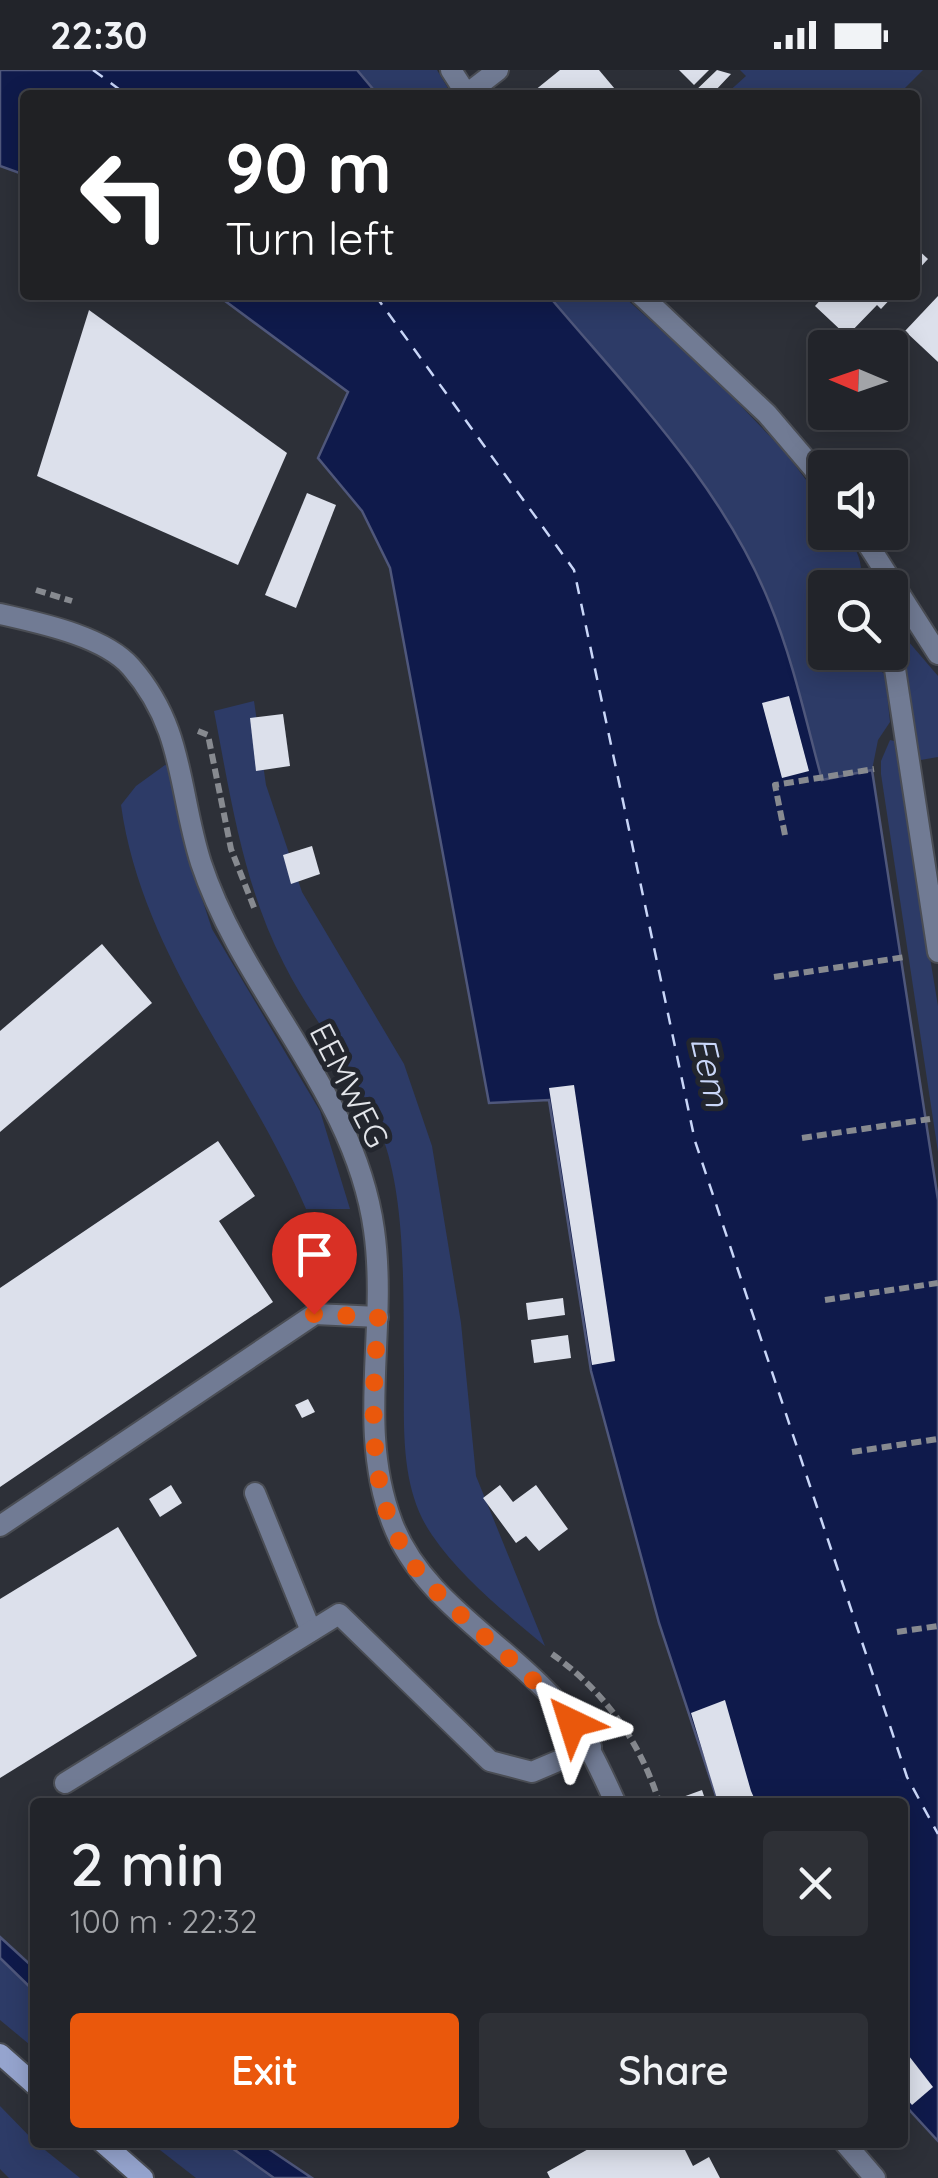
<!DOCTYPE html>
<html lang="en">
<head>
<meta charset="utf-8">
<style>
	body { margin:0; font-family:Quicksand,sans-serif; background:#2e3036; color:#f1f3f6; height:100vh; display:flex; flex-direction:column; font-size:38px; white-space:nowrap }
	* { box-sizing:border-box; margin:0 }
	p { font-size:32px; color:#a2a4a8 }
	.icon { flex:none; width:55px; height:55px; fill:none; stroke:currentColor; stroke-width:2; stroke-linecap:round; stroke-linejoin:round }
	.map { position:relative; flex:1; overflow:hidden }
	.details { position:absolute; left:30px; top:1728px; width:878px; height:350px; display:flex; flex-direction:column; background:#22242a; border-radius:10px; box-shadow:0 5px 25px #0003,0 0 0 2px #3f4147 }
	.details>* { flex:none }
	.top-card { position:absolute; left:20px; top:20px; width:900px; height:210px; border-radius:10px; box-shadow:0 5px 25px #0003,0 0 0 2px #3f4147; background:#202124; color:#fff; overflow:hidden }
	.needle { width:65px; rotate:272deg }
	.fabs { position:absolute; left:808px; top:260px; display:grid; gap:20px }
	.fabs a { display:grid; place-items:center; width:100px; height:100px; border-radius:10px; background:#22242a; box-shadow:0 5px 25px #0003,0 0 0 2px #3f4147; font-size:50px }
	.pin { position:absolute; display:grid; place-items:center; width:85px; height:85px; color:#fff; margin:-102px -42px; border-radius:50% 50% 50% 0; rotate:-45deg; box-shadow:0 0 10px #0007 }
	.pin .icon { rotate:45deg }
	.me { position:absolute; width:110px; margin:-55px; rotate:319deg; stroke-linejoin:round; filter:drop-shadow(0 0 8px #0008) }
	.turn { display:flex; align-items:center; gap:35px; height:210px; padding:0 40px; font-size:45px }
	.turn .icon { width:130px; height:130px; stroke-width:2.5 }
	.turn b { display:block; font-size:70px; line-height:85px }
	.round { display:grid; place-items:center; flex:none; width:105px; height:105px; border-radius:10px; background:#2e3036 }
	.overview { display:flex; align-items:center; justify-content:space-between; height:170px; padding:0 40px }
	h1 { font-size:60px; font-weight:600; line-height:75px }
	.button { display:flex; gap:20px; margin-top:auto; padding:20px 40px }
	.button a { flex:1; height:115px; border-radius:10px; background:#ea580c; color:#fff; font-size:40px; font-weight:600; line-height:115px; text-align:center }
	.button a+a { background:#2e3036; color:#f1f3f6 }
	.status { display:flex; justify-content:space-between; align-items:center; height:70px; padding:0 50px; background:#22242a; direction:ltr }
	.status svg { height:28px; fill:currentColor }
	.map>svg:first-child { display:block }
	.green { fill:#2d3b67 }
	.water { fill:#0f1a4b; stroke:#4f577b; stroke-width:2.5 }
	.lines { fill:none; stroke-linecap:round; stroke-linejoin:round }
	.ferry { stroke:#c9d6f8; stroke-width:2.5; stroke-dasharray:12 10; stroke-linecap:butt }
	.building { fill:#dce0eb }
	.service-casing { stroke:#4a4d54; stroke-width:24 }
	.minor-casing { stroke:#4a4d54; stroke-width:24 }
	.secondary-casing { stroke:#4a4d54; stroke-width:24 }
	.path { stroke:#878a90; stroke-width:6; stroke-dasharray:10 5; stroke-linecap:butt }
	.service { stroke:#717b94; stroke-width:20 }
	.minor { stroke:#717b94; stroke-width:20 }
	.secondary { stroke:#95a4ce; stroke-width:20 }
	.route { stroke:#ea580c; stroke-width:18; stroke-dasharray:0 32.4 }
	.labels { text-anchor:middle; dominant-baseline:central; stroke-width:10; stroke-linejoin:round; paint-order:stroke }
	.street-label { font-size:32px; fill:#e3e5ea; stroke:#23262e }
	.water-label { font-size:35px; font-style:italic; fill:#c9d6f8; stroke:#23262e }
</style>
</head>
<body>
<div class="status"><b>22:30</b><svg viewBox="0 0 49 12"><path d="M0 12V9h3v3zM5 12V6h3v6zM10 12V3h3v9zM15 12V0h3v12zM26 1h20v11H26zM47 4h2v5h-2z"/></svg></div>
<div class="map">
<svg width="938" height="2108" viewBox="0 0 938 2108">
	<rect width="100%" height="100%" fill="#2d3038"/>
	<g class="green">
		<polygon points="357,0 437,0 452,25 378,25"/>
		<polygon points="740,0 923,0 898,25 725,25 746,6"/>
		<path d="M548,225H622L714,308L785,382L825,435V462L845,463C858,481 865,495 859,517L825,518V582L860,583L866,592L885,604L890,652L878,670L872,700L823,710C806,652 793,591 771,534C723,416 629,321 548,225Z"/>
		<polygon points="908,571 938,606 938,687 915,691 902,578"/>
		<path d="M254,631L266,715L302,822L404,994L432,1076L461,1253L476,1406L545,1576C506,1543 462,1509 432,1465C400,1419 404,1358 404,1304C403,1234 407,1138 384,1071C363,1008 314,954 284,894C243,814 231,729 214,641Z"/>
		<polygon points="890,670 894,671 938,936 938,1082 881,704 881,691"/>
		<path d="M165,695L172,697L186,780L212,859L320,1041L350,1139H306C248,1003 142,886 121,735L136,716Z"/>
		<polygon points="0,1888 35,1922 35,1979 0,1950"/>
		<polygon points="0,2036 35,2072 80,2108 9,2108 0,2099"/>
		<polygon points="151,2073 225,2073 274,2108 196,2108"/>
	</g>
	<g class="water">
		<polygon points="0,0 357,0 378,25 25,25 25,105 0,96"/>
		<path d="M217,225H548C629,321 723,416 770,534C793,590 806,651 822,710L872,700L938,1130V2071L903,2033L902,1732H718L659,1553L591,1301L549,1030L489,1033L390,498L362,441L318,388L348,322Z"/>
		<polygon points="0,1867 35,1899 35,1922 0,1888"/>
		<polygon points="225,2073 260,2073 312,2108 274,2108"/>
	</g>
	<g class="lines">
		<g class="ferry">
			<polyline points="93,0 127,25"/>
			<polyline points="375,225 574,500 695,1071 907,1707 938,1764"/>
		</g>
	</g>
	<g class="building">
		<polygon points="560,0 599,0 620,25 529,25"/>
		<polygon points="679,0 709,0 694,15"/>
		<polygon points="717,0 731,4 714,22 717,25 691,25"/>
		<polygon points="915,177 928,189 915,203"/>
		<polygon points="825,225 894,225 881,239 877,235 847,266 815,236"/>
		<polygon points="938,226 938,292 905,261"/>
		<polygon points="89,240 287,383 238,495 37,406"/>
		<polygon points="307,423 336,435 296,538 265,525"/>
		<polygon points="789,626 809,701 782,708 762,633"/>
		<polygon points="283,644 290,696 256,701 250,648"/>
		<polygon points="312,776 320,804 291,814 283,785"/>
		<polygon points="102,874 152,933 0,1062 0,961"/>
		<polygon points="574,1015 615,1291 592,1295 549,1018"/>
		<polygon points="218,1071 255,1126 219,1151 273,1232 0,1417 0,1218"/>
		<polygon points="563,1228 565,1245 528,1250 526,1233"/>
		<polygon points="568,1265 571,1288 534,1293 531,1270"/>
		<polygon points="308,1329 315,1342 302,1348 295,1335"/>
		<polygon points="171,1415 182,1433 160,1447 149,1429"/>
		<polygon points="500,1415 513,1432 536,1415 568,1459 539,1481 526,1466 516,1473 483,1428"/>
		<polygon points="118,1457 197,1586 0,1708 0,1529"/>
		<polygon points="725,1630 751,1721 756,1732 718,1732 691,1643"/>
		<polygon points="702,1720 706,1732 669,1732"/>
		<polygon points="902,1977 933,2017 912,2035 902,2023"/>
		<polygon points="601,2072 681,2072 693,2096 709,2087 720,2108 550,2108 547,2102"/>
	</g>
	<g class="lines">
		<g class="service-casing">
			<g id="service">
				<polyline points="467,24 498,0"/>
				<polyline points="905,534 893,549 890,566 938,882"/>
				<polyline points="255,1423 311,1561"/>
				<polyline points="0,1456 315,1244 378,1247"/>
				<polyline points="65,1713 339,1544 490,1691 532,1702 591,1677"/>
			</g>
		</g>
		<g class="minor-casing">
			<g id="minor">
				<polyline points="451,0 467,25"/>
				<polyline points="641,225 767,344 825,412"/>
				<polyline points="860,462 938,584"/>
				<path d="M0,544C39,553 104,566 131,597C185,659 178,721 201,793C244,923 355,1022 374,1160C388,1259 356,1357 392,1452C420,1528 502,1571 554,1629C582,1660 598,1694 615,1732"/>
				<polyline points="844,2072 875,2108"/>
			</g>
		</g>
		<g class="secondary-casing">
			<g id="secondary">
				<polyline points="0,1984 35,2015"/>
				<polyline points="102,2072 143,2108"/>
			</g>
		</g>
		<g class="path">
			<polyline points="36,520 72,531"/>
			<polyline points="198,661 208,665 231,779 255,840"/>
			<polyline points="785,765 775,715 874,699"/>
			<polyline points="774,907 905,887"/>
			<polyline points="802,1068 930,1049"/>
			<polyline points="825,1230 938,1213"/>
			<polyline points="852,1382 938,1369"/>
			<polyline points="897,1562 938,1556"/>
			<path d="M552,1584C604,1621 640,1671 659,1732"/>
		</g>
		<use href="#service" class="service"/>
		<use href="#minor" class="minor"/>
		<use href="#secondary" class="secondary"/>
	</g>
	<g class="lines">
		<path class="route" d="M314,1244L378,1247C373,1335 361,1434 423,1507C469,1559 529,1598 572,1653"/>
	</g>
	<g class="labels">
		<g class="street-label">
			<text transform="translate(350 1015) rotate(63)">EEMWEG</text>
		</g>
		<g class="water-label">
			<text transform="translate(711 1001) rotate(77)">Eem</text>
		</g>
	</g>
</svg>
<div class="fabs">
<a><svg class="needle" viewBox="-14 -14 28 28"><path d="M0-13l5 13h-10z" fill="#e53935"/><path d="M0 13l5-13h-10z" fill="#a2a4a8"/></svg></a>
<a><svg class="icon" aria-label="sound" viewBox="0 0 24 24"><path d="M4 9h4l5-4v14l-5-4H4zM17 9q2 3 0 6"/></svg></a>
<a><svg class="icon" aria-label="search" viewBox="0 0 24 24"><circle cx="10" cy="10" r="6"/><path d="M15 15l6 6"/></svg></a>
</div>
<div class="pin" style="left:314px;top:1244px;background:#d93025"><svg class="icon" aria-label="arrive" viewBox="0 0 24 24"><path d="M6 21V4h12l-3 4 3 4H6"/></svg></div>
<svg class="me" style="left:572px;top:1653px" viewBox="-20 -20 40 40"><path d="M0-17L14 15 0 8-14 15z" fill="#ea580c" stroke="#fff" stroke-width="4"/></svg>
<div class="top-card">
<div class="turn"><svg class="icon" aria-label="left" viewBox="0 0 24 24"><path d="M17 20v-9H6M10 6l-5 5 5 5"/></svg><div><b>90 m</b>Turn left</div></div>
</div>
<section class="details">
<div class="overview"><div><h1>2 min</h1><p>100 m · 22:32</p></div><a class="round"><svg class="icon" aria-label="close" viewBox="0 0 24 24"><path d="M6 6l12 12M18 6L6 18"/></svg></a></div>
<div class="button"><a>Exit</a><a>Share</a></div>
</section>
</div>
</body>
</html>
